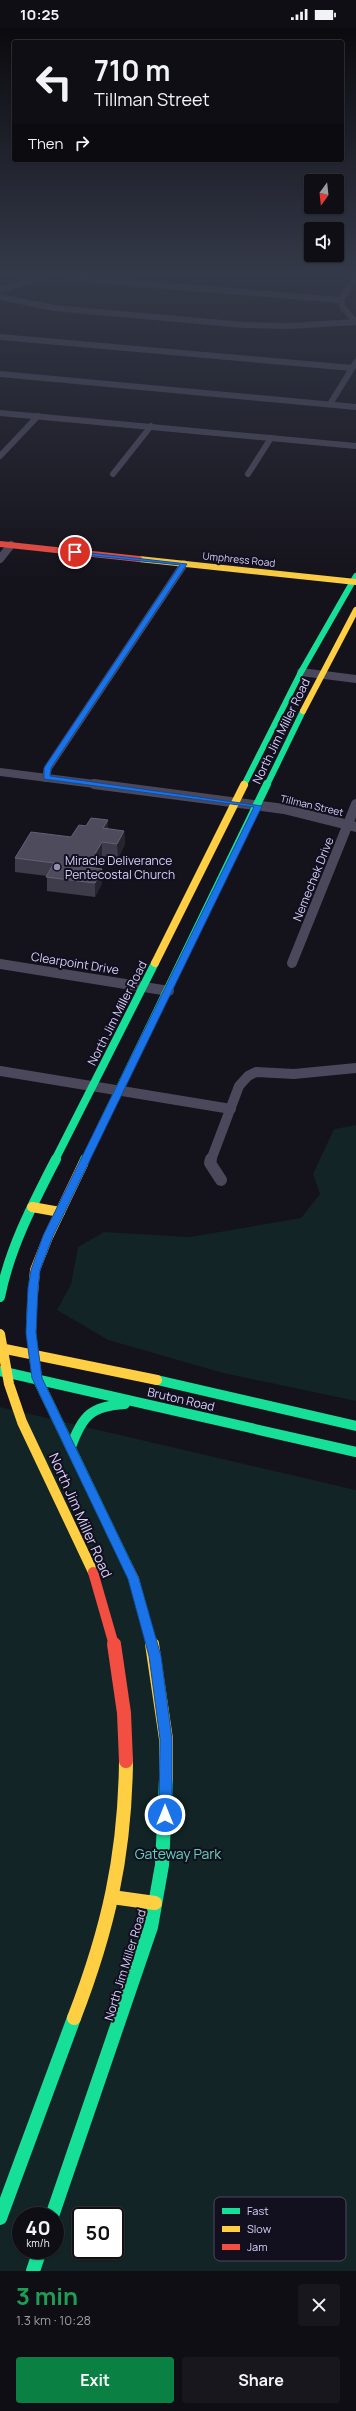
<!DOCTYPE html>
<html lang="en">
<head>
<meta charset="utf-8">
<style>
	body { margin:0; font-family:Manrope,sans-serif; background:#18171d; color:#f1f3f6; height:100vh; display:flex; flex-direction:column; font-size:15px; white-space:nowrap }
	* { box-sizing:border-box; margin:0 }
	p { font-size:13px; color:#9b9ca0 }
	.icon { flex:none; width:22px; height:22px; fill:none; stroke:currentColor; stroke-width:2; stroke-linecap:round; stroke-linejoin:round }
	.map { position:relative; height:2243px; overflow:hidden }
	.drawer { display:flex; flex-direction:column; background:#0f0e14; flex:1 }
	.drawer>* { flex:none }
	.top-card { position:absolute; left:12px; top:12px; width:332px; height:122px; border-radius:4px; box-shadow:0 1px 3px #0004,0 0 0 1px #2f2e34; background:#0f0e14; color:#f1f3f6; overflow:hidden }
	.needle { width:26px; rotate:195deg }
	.fabs { position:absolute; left:304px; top:146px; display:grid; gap:8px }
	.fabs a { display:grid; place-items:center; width:40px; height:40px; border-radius:4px; background:#0f0e14; box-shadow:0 1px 3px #0004,0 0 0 1px #2f2e34; font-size:20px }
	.speed { position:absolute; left:12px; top:2179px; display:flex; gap:8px; font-size:20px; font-weight:700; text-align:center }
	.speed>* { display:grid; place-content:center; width:52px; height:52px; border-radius:50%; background:#0f0e14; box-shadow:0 1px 3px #0004,0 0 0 1px #2f2e34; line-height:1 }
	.speed small { font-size:10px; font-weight:400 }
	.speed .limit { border:2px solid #111; border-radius:6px; background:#fff; color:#111 }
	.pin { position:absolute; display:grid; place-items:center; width:34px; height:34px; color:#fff; margin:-17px; border:2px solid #fff; border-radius:50%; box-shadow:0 1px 4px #0007 }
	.me { position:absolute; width:44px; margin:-22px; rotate:0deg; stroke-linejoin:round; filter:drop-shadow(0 0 3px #0008) }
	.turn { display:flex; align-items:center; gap:14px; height:84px; padding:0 16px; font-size:18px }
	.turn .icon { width:52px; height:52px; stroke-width:2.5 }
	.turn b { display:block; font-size:28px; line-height:34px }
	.then { display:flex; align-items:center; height:38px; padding:0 16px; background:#0003; gap:8px; font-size:15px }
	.round { display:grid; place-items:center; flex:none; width:42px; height:42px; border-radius:4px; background:#18171d }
	.head { display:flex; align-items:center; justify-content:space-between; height:68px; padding:0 16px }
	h1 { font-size:24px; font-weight:700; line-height:30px; color:#1e9e55 }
	.primary-button { display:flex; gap:8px; margin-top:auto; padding:8px 16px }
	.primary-button a { flex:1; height:46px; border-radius:4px; background:#0b8043; color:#fff; font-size:16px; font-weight:700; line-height:46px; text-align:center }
	.primary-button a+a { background:#18171d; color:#f1f3f6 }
	.status { display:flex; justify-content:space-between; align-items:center; height:28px; padding:0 20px; background:#0f0e14; direction:ltr }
	.status svg { height:11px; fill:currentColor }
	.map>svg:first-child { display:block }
	.green { fill:#122425; fill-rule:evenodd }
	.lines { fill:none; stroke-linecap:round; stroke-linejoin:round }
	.street-far3 { stroke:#4a485a; stroke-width:6 }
	.street-far2 { stroke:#4a485a; stroke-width:8 }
	.street-far1 { stroke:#4a485a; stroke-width:10 }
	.street { stroke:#4a485a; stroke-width:12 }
	.fast-far3 { stroke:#16e098; stroke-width:6 }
	.fast-far2 { stroke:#16e098; stroke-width:8 }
	.fast-far1 { stroke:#16e098; stroke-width:10 }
	.fast { stroke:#16e098; stroke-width:14 }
	.slow-far3 { stroke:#ffcf43; stroke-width:6 }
	.slow-far2 { stroke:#ffcf43; stroke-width:8 }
	.slow-far1 { stroke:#ffcf43; stroke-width:10 }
	.slow { stroke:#ffcf43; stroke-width:14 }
	.jam-far2 { stroke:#f24e42; stroke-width:6 }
	.jam-far1 { stroke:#f24e42; stroke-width:10 }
	.jam { stroke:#f24e42; stroke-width:14 }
	.wall { fill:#3e3b4a }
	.shaded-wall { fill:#26242f }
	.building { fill:#4e4b5d; stroke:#646076 }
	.route { fill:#1a73e8; stroke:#114b97 }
	.poi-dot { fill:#938eac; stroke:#120f1e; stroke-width:1.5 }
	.labels { text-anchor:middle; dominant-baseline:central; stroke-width:4; stroke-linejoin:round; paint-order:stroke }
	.far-street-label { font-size:10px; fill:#d7d1fa; stroke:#120f1e }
	.street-label { font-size:12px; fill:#d7d1fa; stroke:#120f1e }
	.poi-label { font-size:12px; fill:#d7d1fa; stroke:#120f1e; text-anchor:start }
	.near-street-label { font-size:14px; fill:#d7d1fa; stroke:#120f1e }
	.near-park-label { font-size:14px; fill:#65d2bb; stroke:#120f1e }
	.key { fill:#120f1e; stroke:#4d4960; stroke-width:1 }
	.key-label { font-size:11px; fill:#d7d1fa }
</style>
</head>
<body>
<div class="status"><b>10:25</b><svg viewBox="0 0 49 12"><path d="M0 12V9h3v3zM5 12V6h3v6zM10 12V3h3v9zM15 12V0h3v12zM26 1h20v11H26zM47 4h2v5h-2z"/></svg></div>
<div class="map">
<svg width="356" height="2243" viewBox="0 0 356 2243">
	<rect width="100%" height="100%" fill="#14121a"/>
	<g class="green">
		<polygon points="356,1097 356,1373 223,1345 108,1312 57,1282 71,1256 78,1219 104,1204 190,1209 301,1190 320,1166 313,1146 334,1101"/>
		<path d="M0,1379L356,1462V2243H0ZM21,2188H55V2222H21ZM81,2188H115V2222H81Z"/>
	</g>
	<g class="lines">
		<g class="street-far3">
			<polyline points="58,245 94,252 341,272"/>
			<polyline points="356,248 341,272 343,280 356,294"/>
			<polyline points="0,262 63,243"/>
			<polyline points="0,269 54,280 244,297 289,298 356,294"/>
			<polyline points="0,309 352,340"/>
			<polyline points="0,346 356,379"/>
			<polyline points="330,376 356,334"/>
			<polyline points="0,385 356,418"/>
			<polyline points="0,428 38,388"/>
			<polyline points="113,446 151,398"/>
			<polyline points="248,446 271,410"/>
		</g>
		<g class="street-far2">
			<polyline points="0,531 11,517"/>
			<polyline points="301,644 356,651"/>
			<polyline points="0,744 102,757"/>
			<polyline points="46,750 48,740 184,536"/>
		</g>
		<g class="street-far1">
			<polyline points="94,756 284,781 356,799"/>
			<polyline points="292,935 356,776"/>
			<polyline points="0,936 169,963"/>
			<polyline points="0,1043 231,1081"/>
			<polyline points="211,1132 239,1058 248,1048 256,1044 294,1046 356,1040"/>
		</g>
		<polyline class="street" points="211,1131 210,1135 221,1152"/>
		<g class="fast-far3">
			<polyline points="244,757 301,644 356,548"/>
			<polyline points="267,757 303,683"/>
		</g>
		<g class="fast-far2">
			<polyline points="55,1132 155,935"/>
			<polyline points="85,1132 267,756"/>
		</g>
		<g class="fast-far1">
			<polyline points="83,1136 85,1131"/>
			<path d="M0,1269C10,1219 33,1176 56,1131"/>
			<polyline points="32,1277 31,1305 37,1350 129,1541"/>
			<polyline points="0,1343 356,1424"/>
			<polyline points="157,1352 356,1398"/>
			<path d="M71,1419C82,1388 91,1378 125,1376"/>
		</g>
		<g class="fast">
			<polyline points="52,2188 151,1899 162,1837 166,1751"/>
			<polyline points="0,2190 74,1990"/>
			<polyline points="33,2243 40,2222"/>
		</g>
		<g class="slow-far3">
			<polyline points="139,531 356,554"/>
			<polyline points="303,683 356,582"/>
		</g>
		<polyline class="slow-far2" points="155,935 244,757"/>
		<g class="slow-far1">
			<polyline points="32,1179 60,1184"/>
			<polyline points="32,1277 35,1242 48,1209 83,1136"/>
			<polyline points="0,1306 9,1356 22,1394 93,1544"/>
			<polyline points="0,1320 157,1352"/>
			<polyline points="129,1541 134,1551 152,1617"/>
		</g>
		<g class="slow">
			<polyline points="152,1616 166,1711 166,1751"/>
			<polyline points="112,1869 155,1875"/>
			<path d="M74,1990C108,1902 125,1828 126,1733"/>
		</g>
		<polyline class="jam-far2" points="0,516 139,531"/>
		<polyline class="jam-far1" points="93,1544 114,1617"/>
		<polyline class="jam" points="114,1616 124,1685 126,1733"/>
	</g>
	<polygon class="wall" points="108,792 108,801 124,803 125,816 118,830 102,828 95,840 102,841 102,855 95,869 47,863 47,848 15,844 15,830 71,809 86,798"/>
	<g class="shaded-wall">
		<polygon points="108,792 108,805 103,800"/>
		<polygon points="124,803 125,816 118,830 117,816"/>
		<polygon points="102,814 102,828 88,853 87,839"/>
		<polygon points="102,841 102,855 95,869 95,855"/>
	</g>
	<polygon class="building" points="91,790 108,792 103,800 124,803 117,816 102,814 87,839 102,841 95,855 46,849 54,835 15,830 31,804 71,809 79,797 86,798"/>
	<linearGradient id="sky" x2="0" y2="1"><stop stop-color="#0b0a0e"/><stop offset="0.44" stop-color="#343949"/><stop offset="1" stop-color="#343949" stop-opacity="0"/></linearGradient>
	<rect width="356" height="556" fill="url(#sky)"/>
	<polygon class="route" points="73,523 187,536 51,740 50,748 262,778 53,1208 40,1242 38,1260 36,1305 42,1350 139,1551 161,1628 172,1711 172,1787 170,1791 161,1791 159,1787 160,1711 149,1628 128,1551 32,1350 26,1305 28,1260 31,1242 43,1208 254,779 44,751 44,740 180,537 75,526"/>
	<circle class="poi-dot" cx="57" cy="839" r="4"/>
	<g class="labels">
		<g class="far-street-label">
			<text transform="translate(239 531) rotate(6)">Umphress Road</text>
			<text transform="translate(312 777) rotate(13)">Tillman Street</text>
		</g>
		<g class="street-label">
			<text transform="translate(281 703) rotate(-64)">North Jim Miller Road</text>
			<text transform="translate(313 851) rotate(-68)">Nemechek Drive</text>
			<text transform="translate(75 935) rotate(9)">Clearpoint Drive</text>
			<text transform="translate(117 985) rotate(-63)">North Jim Miller Road</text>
			<text transform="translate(181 1371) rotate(13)">Bruton Road</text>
			<text transform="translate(125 1937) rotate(-73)">North Jim Miller Road</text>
		</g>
		<g class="poi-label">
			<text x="65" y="832">Miracle Deliverance<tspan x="65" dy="14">Pentecostal Church</tspan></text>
		</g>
		<g class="near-street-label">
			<text transform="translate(81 1487) rotate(66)">North Jim Miller Road</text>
		</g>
		<g class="near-park-label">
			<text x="178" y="1825">Gateway Park</text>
		</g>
	</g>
	<rect x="214" y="2169" width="132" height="64" rx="6" class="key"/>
	<rect x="222" y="2180" width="18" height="6" fill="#16e098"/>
	<rect x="222" y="2198" width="18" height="6" fill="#ffcf43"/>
	<rect x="222" y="2216" width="18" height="6" fill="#f24e42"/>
	<g class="key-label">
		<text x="247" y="2187">Fast</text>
		<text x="247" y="2205">Slow</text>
		<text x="247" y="2223">Jam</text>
	</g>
</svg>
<div class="fabs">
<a><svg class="needle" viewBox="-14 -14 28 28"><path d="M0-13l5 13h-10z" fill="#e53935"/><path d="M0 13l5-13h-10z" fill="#9b9ca0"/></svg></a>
<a><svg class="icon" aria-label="sound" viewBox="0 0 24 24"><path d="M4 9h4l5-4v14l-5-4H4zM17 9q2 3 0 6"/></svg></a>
</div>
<div class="speed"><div>40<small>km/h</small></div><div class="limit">50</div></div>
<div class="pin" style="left:75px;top:524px;background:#d93025"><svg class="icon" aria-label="arrive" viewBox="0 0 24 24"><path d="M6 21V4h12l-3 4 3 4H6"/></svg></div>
<svg class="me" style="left:165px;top:1787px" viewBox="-20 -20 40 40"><circle r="17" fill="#1a73e8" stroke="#fff" stroke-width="3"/><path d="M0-11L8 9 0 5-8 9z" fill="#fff"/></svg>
<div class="top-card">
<div class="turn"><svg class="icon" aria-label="left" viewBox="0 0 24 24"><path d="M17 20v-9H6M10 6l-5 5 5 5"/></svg><div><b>710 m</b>Tillman Street</div></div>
<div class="then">Then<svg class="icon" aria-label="right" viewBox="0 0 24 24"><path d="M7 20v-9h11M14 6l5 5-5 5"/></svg></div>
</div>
</div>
<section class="drawer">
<div class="head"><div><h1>3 min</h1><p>1.3 km · 10:28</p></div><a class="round"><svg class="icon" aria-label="close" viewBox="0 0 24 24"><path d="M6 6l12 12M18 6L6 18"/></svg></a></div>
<div class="primary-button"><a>Exit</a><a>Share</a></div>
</section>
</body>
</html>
